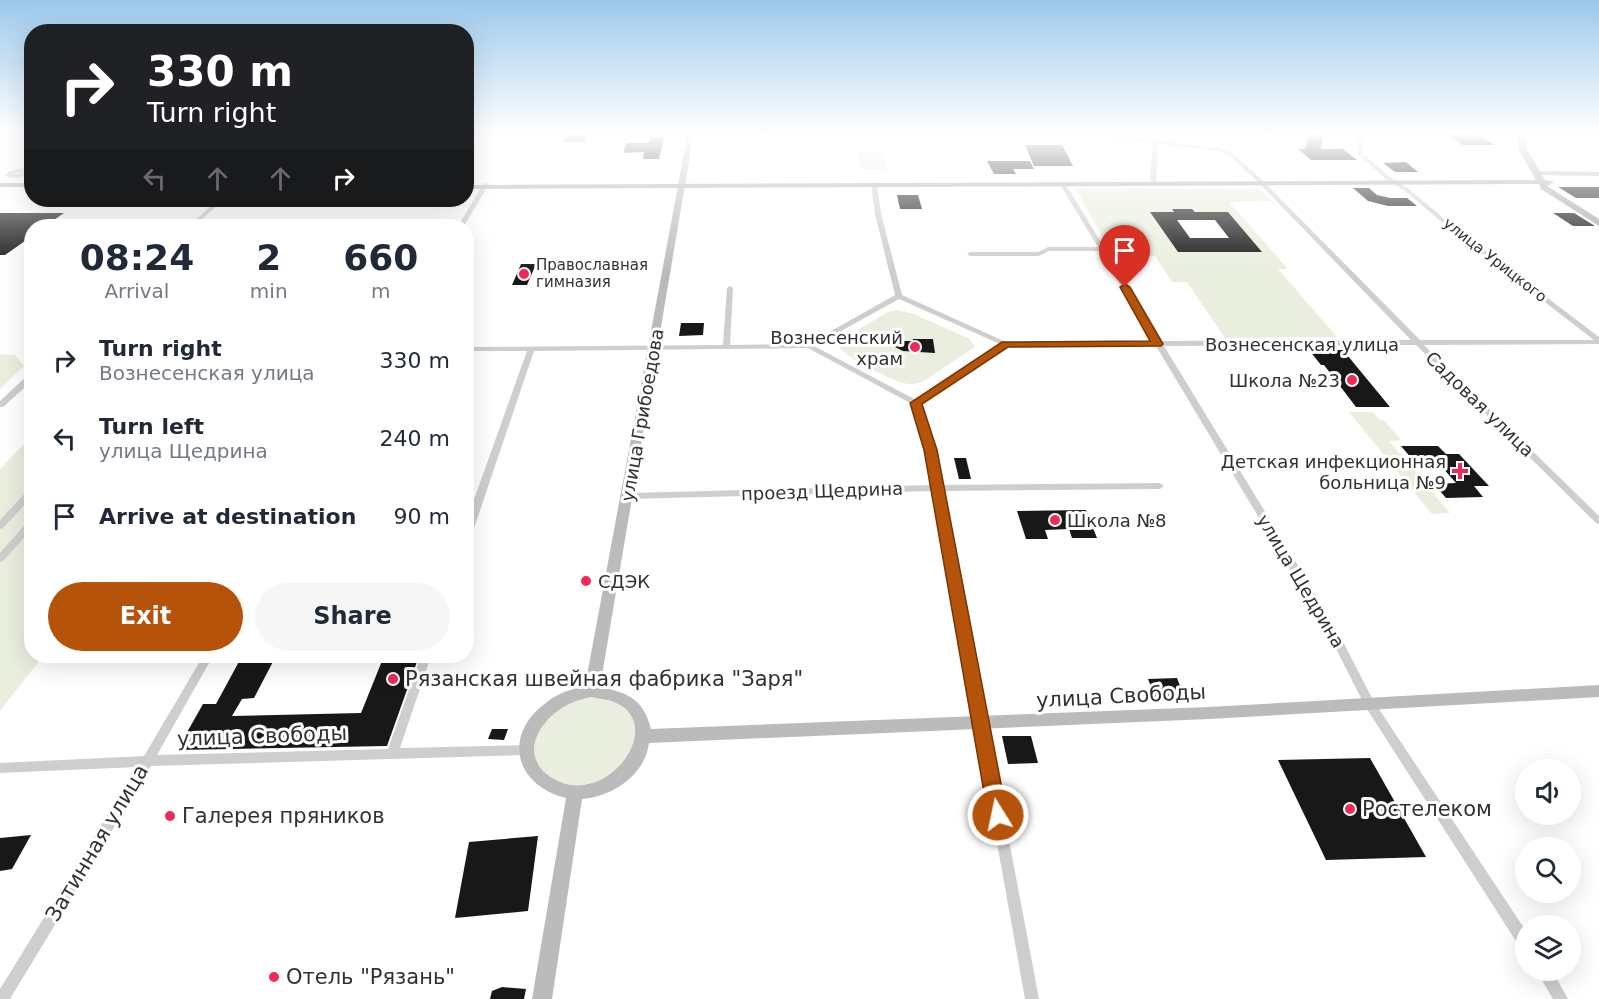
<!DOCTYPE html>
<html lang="en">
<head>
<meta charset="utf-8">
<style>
	body { margin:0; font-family:"DejaVu Sans",sans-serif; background:#f6f6f7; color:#1f2937; height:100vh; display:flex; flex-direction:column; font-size:22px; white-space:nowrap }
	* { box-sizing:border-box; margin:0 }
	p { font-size:20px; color:#747a83 }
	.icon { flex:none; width:33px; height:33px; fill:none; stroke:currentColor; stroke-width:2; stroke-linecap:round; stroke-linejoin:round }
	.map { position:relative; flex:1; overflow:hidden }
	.sheet { position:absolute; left:24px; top:219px; width:450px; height:444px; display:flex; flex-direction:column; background:#fff; border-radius:24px; box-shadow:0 6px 24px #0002 }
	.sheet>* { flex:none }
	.hud { position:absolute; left:24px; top:24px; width:450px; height:183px; border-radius:24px; box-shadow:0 6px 24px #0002; background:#202124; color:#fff; overflow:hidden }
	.tools { position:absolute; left:1515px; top:759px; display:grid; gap:12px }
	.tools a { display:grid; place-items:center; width:66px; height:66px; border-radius:50%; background:#fff; box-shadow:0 6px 24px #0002; font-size:30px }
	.pin { position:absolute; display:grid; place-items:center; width:51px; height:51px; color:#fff; margin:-62px -26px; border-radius:50% 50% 50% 0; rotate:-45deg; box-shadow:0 0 6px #0007 }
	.pin .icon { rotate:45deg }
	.me { position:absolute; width:66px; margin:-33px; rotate:350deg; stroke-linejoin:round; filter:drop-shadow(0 0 4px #0008) }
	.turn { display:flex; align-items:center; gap:21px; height:126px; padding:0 24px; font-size:27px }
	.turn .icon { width:78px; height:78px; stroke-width:2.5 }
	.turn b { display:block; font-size:42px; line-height:51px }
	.lanes { display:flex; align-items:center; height:57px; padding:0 24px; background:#0003; justify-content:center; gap:30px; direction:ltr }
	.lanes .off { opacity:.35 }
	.eta { display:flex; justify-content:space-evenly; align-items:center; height:102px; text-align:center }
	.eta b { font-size:36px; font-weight:700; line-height:42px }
	.cta { display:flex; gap:12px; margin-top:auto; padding:12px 24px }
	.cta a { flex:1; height:69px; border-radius:36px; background:#b45309; color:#fff; font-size:24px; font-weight:700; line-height:69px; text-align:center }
	.cta a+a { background:#f6f6f7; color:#1f2937 }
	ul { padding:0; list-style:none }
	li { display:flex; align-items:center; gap:18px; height:78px; padding:0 24px }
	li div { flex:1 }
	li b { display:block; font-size:22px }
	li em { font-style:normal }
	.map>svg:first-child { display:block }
	.green { fill:#e9eede; fill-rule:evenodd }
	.building { fill:#181818; fill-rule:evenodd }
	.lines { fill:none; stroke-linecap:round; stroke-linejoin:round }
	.street { fill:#cecece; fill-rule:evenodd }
	.secondary { fill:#bbb; fill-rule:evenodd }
	.primary { fill:#a9a9a9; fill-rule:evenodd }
	.route { fill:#b45309; stroke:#753606; stroke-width:1.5 }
	.poi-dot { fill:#f12957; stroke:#fff; stroke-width:2 }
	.labels { text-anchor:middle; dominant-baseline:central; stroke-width:6; stroke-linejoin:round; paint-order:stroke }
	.far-street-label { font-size:15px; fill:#313131; stroke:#fff }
	.far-poi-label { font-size:15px; fill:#313131; stroke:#fff; text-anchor:start }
	.poi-label { font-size:18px; fill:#313131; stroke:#fff; text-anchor:end }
	.street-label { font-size:18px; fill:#313131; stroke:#fff }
	.near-poi-label { font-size:21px; fill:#313131; stroke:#fff; text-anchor:start }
	.near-street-label { font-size:21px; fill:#313131; stroke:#fff }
</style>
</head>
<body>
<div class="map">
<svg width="1599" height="999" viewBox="0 0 1599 999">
	<rect width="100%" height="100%" fill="#fff"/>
	<g class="green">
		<polygon points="858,152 884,152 887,169 860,169"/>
		<path d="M1076,189H1259L1272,201L1229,202L1288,269H1278L1337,337L1225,338L1187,282H1172L1155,256H1113ZM1172,209H1192L1195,212H1228L1261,252H1178L1151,213L1174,212Z"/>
		<path d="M897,310L914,314L970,339L975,347L922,382C916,384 910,385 903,383C887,378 849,359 839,347L841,340L888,312Z"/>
		<polygon points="0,354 15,355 24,366 0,389"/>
		<polygon points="1349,412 1373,412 1380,420 1384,420 1401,440 1389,441 1450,513 1432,514"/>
		<polygon points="31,437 32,656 43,656 0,711 0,469"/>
		<path d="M597,697C681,712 614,808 557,782C519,765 534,719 566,704C576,699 586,698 597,697Z"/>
	</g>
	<g class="building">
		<polygon points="587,132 585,142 563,142 566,133"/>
		<polygon points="1310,132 1323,132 1321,149 1343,149 1357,160 1311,160 1298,149 1305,149"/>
		<polygon points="1442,132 1474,132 1495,145 1463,145"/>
		<polygon points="650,138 664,138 659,159 643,159 644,152 623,153 626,143 649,143"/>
		<polygon points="1025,145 1062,145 1073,166 1034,166"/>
		<polygon points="987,161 1030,161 1034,169 1013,169 1016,174 994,174"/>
		<polygon points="1406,162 1418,172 1395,172 1383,163"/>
		<polygon points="1558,187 1599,187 1599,198 1576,198"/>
		<polygon points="1353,188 1369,188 1377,195 1390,198 1407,198 1417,206 1388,206 1368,201"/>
		<polygon points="897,195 918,195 922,209 900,209"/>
		<path d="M1172,209H1192L1195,212H1228L1262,252H1178L1150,212H1174ZM1177,220H1215L1229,238H1190Z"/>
		<polygon points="0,213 64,213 45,226 32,226 32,236 5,255 0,255"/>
		<polygon points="1553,213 1574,213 1595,226 1573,226"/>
		<polygon points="1114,231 1137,231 1144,240 1120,240"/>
		<polygon points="521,264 536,264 527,285 512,285"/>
		<polygon points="681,323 704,323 703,335 679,336"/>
		<polygon points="913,339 933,339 935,353 903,351 895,347 900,341 913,341"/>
		<polygon points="1309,350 1343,350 1390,407 1356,407 1324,365 1321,365"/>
		<polygon points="1401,446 1438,446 1446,454 1459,454 1489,486 1474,486 1483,497 1446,498 1434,484 1456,483 1434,458 1412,459"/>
		<polygon points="954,458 966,458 971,479 959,479"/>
		<polygon points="1086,510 1097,538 1072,538 1069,529 1045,530 1048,539 1026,539 1017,511"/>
		<polygon points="242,656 276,656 254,698 242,699 232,716 361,713 384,656 419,656 387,746 177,750 203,704 216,704"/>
		<polygon points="1177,678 1184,696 1155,697 1148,679"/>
		<polygon points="492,729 508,729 504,740 488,739"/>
		<polygon points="1002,736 1031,736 1038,763 1008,764"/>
		<polygon points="1370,758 1426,857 1326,860 1278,760"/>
		<polygon points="31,835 12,869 0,871 0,838"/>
		<polygon points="538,836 528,911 455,918 469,842"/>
		<polygon points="502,987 526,989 524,999 490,999 492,991"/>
	</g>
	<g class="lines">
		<g class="street">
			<path d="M1068,132H1081L1220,148L1231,152L1259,177L1420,340H1594L1450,229L1405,191L1387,180L1361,157L1366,156L1391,178L1409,189L1454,227L1599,337V344L1424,345L1599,516V524L1596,523L1416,345L1164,346L1336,628L1373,700L1526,931V951L1521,949L1365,706L1328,633L1156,346H1007L920,404L935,450L942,485L1160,483L1164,486L1160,489L943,491L1039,999H1025L934,491L628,499L624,496L628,493L933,485L927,450L912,404L808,348L534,351L471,537L466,540V522L527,351H466V347L723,345L727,288L730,286L733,288L730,345L808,344L895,295L875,214L871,184L874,182L877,184L881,214L902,295L1006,342L1154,341L1100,251H1049L1039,256H970L967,254L970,252H1038L1048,247H1098L1059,183L1062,181L1065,183L1161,341L1411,340L1255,179L1227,154L1219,151L1158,144L1156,179L1159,183L1156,185L1150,179L1153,143L1070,133ZM899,299L1000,344L916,400L814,346Z"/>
			<polygon points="1359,132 1363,132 1363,154 1360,156 1357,154"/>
			<path d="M22,168L32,172C24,177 14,180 5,176L8,172ZM22,172H24L18,174H12Z"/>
			<polygon points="484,183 489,184 464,226 458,226"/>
			<polygon points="217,200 223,200 195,226 189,226"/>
			<polygon points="29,374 32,374 32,381 3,407 0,407 0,401"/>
			<polygon points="32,488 32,497 3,528 0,529 0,520 29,489"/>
			<polygon points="32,519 32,529 3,561 0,562 0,553 29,520"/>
			<polygon points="203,656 213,656 157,755 388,749 421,656 431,656 400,748 526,745 530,746 532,750 530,754 526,755 151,766 10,999 0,999 0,989 137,767 0,773 0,763 144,756"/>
			<polygon points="1536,970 1552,970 1568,999 1553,999"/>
		</g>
		<g class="secondary">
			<path d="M688,132H694L600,687C629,693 643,699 651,729L1209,707L1599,685V697L1209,719L649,743C645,775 612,797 582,799L552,999H532L566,798C514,785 502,734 547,702C558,693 572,689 585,686ZM592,697C599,699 608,699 614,702C669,724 606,811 552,778C520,758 536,724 562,708C571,702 581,699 592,697Z"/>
			<polygon points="1534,171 1599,172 1599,176 1537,175 1533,173"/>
		</g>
		<g class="primary">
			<polygon points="1516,132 1524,132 1527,150 1545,180 1554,182 1547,186 1599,219 1599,226 1541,189 1539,184 466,189 466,185 1536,180 1519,150"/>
			<rect x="0" y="183" width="32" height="4"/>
		</g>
	</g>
	<linearGradient id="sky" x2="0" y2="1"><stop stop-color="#9bc8eb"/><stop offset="0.49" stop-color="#fff"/><stop offset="1" stop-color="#fff" stop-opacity="0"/></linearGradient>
	<rect width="1599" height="272" fill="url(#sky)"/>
	<polygon class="route" points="1125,284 1130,287 1163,344 1161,346 1008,347 922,404 937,450 1007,815 1005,821 998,824 991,821 988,815 924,450 910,403 1002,342 1150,341 1120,287"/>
	<g class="poi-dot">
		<circle cx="524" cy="274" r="6"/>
		<circle cx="915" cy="347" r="6"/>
		<circle cx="1352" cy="380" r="6"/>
		<path d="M1457 462h6v6h6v6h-6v6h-6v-6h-6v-6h6z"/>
		<circle cx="1055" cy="520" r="6"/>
		<circle cx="586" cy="581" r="6"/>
		<circle cx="393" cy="679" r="6"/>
		<circle cx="1350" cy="809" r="6"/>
		<circle cx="170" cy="816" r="6"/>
		<circle cx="274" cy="977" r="6"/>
	</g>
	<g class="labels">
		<g class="far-street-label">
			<text transform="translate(1495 260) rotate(38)">улица Урицкого</text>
		</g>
		<g class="far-poi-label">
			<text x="536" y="265">Православная<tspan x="536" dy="17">гимназия</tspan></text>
		</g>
		<g class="poi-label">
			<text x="903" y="337">Вознесенский<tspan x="903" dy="21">храм</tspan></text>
			<text x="1340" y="380">Школа №23</text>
			<text x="1446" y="461">Детская инфекционная<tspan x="1446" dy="21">больница №9</tspan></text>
			<text x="1067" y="520" text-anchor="start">Школа №8</text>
			<text x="598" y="581" text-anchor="start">СДЭК</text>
		</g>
		<g class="street-label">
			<text x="1302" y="344">Вознесенская улица</text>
			<text transform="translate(1480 404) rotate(44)">Садовая улица</text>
			<text transform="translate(642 415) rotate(-80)">улица Грибоедова</text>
			<text transform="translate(822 491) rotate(-2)">проезд Щедрина</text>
			<text transform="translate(1301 581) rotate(59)">улица Щедрина</text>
		</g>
		<g class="near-poi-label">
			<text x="405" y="679">Рязанская швейная фабрика "Заря"</text>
			<text x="1362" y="809">Ростелеком</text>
			<text x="182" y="816">Галерея пряников</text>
			<text x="286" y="977">Отель "Рязань"</text>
		</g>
		<g class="near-street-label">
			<text transform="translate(1121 696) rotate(-3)">улица Свободы</text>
			<text transform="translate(262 736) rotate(-2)">улица Свободы</text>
			<text transform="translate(97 843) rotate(-59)">Затинная улица</text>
		</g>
	</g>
</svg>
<div class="tools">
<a><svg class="icon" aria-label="sound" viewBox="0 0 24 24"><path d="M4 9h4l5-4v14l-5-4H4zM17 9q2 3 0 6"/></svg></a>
<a><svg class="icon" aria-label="search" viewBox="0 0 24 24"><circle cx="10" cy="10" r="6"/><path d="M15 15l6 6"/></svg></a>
<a><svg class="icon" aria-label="layers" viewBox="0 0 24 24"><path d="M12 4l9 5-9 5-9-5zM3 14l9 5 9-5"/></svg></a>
</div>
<div class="pin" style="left:1125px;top:287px;background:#d93025"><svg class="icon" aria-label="arrive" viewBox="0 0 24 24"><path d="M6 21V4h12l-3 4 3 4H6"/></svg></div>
<svg class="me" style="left:998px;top:815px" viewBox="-20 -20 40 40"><circle r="17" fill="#b45309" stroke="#fff" stroke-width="3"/><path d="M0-11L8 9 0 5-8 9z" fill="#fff"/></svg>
<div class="hud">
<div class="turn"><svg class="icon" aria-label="right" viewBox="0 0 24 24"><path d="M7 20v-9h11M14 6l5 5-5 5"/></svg><div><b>330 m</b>Turn right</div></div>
<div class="lanes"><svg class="icon off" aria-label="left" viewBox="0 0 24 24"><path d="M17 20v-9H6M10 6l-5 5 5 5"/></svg><svg class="icon off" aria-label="ahead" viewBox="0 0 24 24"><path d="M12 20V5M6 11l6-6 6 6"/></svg><svg class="icon off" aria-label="ahead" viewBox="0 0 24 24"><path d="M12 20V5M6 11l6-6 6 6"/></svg><svg class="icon" aria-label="right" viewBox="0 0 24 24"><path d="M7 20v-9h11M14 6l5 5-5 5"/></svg></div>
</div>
<section class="sheet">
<div class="eta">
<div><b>08:24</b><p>Arrival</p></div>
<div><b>2</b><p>min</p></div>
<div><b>660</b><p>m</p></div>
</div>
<ul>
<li><svg class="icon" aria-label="right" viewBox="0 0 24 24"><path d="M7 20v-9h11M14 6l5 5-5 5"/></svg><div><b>Turn right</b><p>Вознесенская улица</p></div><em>330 m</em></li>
<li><svg class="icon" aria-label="left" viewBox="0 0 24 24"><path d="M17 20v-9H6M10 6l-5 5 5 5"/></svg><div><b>Turn left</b><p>улица Щедрина</p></div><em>240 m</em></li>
<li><svg class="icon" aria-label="arrive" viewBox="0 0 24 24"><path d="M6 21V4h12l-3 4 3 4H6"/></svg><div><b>Arrive at destination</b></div><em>90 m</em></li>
</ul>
<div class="cta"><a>Exit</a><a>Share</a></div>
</section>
</div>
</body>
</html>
